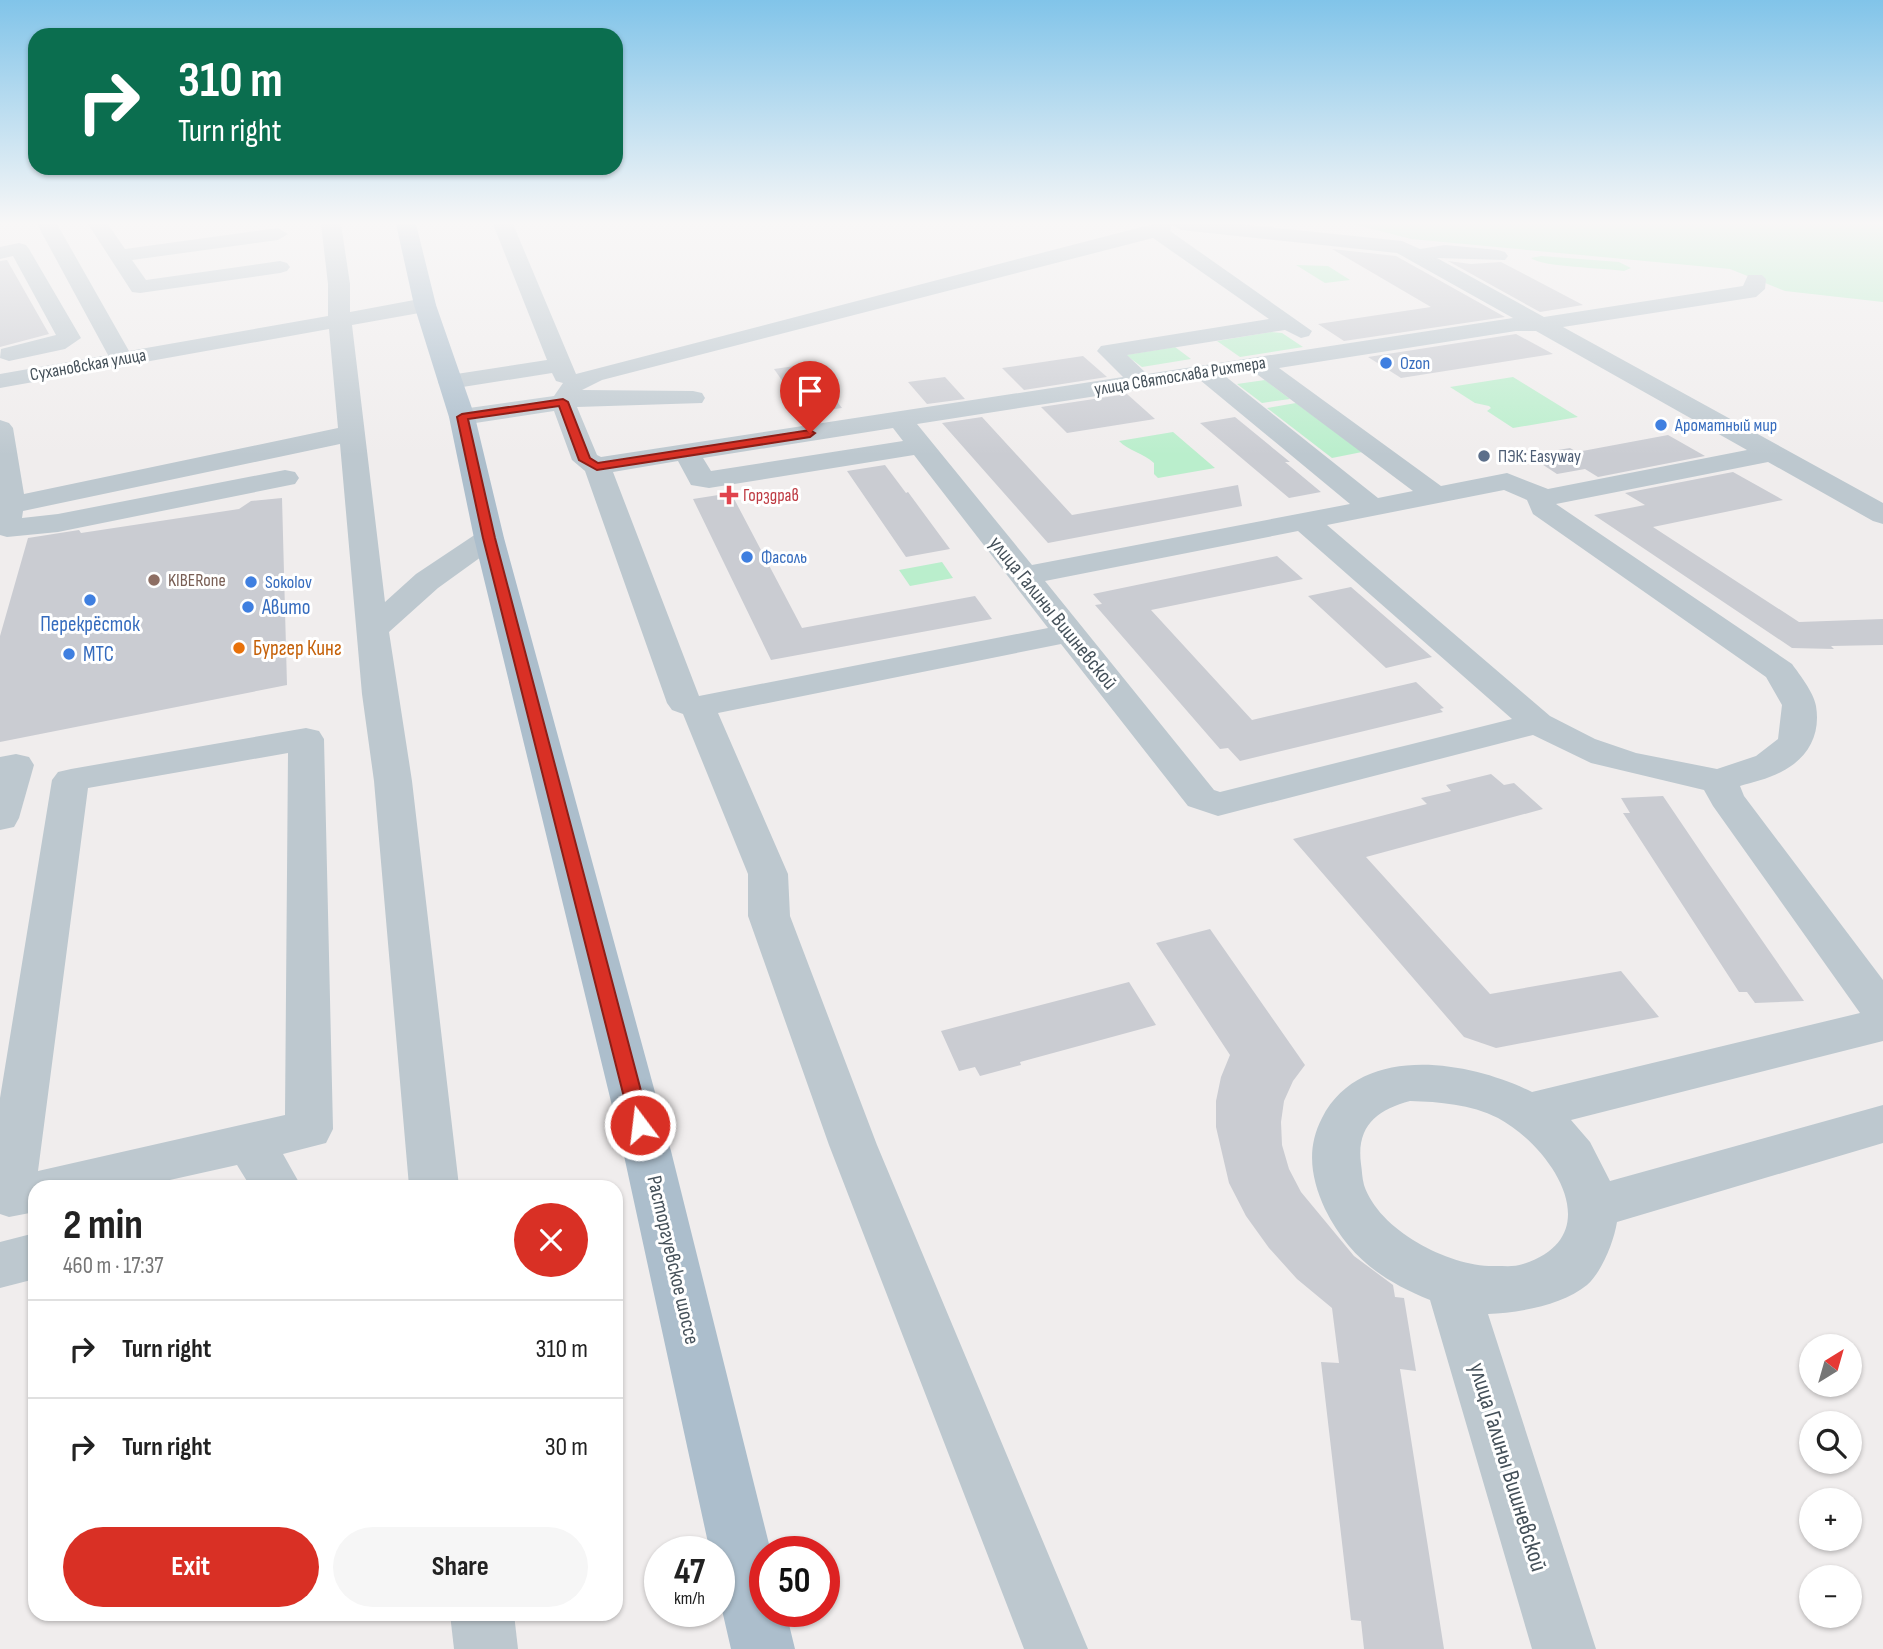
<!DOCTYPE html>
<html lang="en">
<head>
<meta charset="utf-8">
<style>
	body { margin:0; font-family:"Sofia Sans Condensed",sans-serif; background:#f6f6f6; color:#222; height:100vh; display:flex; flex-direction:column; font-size:26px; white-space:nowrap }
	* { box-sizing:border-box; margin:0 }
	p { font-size:23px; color:#767676 }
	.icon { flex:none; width:38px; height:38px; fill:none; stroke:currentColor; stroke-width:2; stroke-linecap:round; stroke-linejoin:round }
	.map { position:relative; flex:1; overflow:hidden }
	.drawer { position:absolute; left:28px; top:1180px; width:595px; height:441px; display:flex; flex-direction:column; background:#fff; border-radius:21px; box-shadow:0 2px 5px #0004 }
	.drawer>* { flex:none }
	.top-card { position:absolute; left:28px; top:28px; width:595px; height:147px; border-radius:21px; box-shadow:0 2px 5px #0004; background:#0b6e4f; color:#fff; overflow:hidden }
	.needle { width:46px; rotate:37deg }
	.buttons { position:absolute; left:1799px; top:1334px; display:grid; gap:14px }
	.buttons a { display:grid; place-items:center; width:63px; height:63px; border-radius:50%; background:#fff; box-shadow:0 2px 5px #0004; font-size:35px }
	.speed { position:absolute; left:644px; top:1536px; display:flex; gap:14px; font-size:35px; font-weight:700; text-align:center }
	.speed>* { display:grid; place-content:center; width:91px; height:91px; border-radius:50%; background:#fff; box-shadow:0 2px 5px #0004; line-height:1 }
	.speed small { font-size:18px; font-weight:400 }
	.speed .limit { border:10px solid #d22; background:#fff; color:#111 }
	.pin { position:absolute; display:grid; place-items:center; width:60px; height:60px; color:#fff; margin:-72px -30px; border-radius:50% 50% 50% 0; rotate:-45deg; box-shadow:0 0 7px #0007 }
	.pin .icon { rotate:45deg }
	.me { position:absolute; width:77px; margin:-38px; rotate:345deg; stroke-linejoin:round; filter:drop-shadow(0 0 5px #0008) }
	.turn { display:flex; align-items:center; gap:24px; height:147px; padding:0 35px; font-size:32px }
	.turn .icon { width:91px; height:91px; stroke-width:2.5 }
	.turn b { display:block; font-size:49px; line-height:60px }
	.round { display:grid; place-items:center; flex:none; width:74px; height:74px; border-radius:37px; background:#f6f6f6 }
	.headline { display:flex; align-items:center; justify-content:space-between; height:119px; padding:0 35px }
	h1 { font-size:42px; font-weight:700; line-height:52px }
	.action { display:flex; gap:14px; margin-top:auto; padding:14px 35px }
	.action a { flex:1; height:80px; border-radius:42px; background:#d93025; color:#fff; font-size:28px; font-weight:700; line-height:80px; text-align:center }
	.action a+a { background:#f6f6f6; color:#222 }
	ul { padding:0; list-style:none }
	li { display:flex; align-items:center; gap:21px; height:98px; padding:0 35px; border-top:2px solid #e0e0e0 }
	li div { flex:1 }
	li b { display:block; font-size:26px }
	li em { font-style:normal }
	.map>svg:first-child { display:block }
	.green { fill:#baeecc }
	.building { fill:#caccd2 }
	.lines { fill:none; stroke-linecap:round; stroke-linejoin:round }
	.minor { fill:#bdc8cf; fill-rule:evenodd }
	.major { fill:#acbecc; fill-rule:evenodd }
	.route { fill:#d93025; stroke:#8d1f18; stroke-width:2 }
	.shop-dot { fill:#3f7fe0; stroke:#fff; stroke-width:2.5 }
	.service-dot { fill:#5c6f8a; stroke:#fff; stroke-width:2.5 }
	.health-dot { fill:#e0444e; stroke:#fff; stroke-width:2.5 }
	.education-dot { fill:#8d6e63; stroke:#fff; stroke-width:2.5 }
	.food-dot { fill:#e8710a; stroke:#fff; stroke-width:2.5 }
	.labels { text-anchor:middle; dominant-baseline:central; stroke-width:6; stroke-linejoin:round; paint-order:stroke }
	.far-shop-label { font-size:18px; fill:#366cbe; stroke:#fff; text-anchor:start }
	.far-street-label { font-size:18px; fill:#45515a; stroke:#fff }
	.far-service-label { font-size:18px; fill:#4e5e75; stroke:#fff; text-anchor:start }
	.far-health-label { font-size:18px; fill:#be3a42; stroke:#fff; text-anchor:start }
	.far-education-label { font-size:18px; fill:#785e54; stroke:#fff; text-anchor:start }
	.shop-label { font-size:21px; fill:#366cbe; stroke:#fff; text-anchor:start }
	.street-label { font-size:21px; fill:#45515a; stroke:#fff }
	.food-label { font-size:21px; fill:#c56008; stroke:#fff; text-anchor:start }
	.near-street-label { font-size:24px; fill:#45515a; stroke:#fff }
</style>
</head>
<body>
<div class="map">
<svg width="1883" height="1649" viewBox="0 0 1883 1649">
	<rect width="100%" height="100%" fill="#f0eded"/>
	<g class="green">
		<polygon points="1353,224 1876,224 1883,227 1883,302 1785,291 1730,269 1411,239"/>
		<path d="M1541,256L1619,262L1631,268L1624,271C1605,268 1541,267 1531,258Z"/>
		<polygon points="1296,265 1328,266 1350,280 1325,283"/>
		<polygon points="1271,332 1282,333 1303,347 1240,357 1217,341"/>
		<polygon points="1175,347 1191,359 1142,367 1126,355"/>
		<polygon points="1513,377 1578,417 1513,428 1487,411 1491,408 1489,406 1475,403 1450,387"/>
		<polygon points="1265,380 1290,399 1262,403 1237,384"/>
		<polygon points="1296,403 1362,452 1332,458 1267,408"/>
		<path d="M1173,432L1215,468L1158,478L1154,474V463C1143,453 1129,451 1119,441Z"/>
		<polygon points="942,562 953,578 910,586 899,570"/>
	</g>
	<g class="building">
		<polygon points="1332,249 1396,256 1505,317 1344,341 1318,324 1431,307"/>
		<polygon points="7,260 49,334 0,347 0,261"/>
		<polygon points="1448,261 1471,264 1501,262 1583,305 1540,312"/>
		<polygon points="1516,334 1553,354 1401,378 1368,357"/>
		<polygon points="1083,356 1107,377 1024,390 1002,368"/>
		<polygon points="809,364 842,408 805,413 774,369"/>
		<polygon points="945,377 965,399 927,404 908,382"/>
		<polygon points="1127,394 1155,419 1067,433 1041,407"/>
		<polygon points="982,417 1072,515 1238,485 1242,506 1048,543 942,423"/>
		<polygon points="1235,417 1290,462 1285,462 1321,492 1289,498 1200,423"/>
		<polygon points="1668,435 1705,456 1598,477 1585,469 1557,474 1528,455 1570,448 1577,452"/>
		<polygon points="885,465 906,493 908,492 950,549 906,557 847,471"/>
		<polygon points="1733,472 1783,500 1653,527 1799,622 1883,619 1883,645 1831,646 1834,649 1792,648 1594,515 1645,505 1625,493"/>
		<polygon points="731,493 802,628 975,596 992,619 771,660 693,499"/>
		<polygon points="282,498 287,685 0,742 0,636 28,538 79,530 81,533 239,509 251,501"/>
		<polygon points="1277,556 1303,579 1151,610 1252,720 1416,682 1444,708 1440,709 1443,712 1240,761 1228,748 1220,749 1095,605 1102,604 1093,594"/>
		<polygon points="1351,587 1411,639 1432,657 1386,668 1308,596"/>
		<polygon points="1491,774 1504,785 1514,783 1543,809 1366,857 1490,994 1621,971 1659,1017 1496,1048 1464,1037 1293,839 1427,804 1421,798 1451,791 1446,785"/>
		<polygon points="1663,796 1707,861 1804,1001 1755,1003 1747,992 1739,992 1623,813 1630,813 1621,798"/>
		<polygon points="1210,929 1305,1065 1293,1081 1284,1101 1281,1122 1282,1145 1289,1169 1301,1192 1354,1256 1393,1285 1395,1297 1404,1298 1416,1371 1400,1369 1444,1649 1364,1649 1361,1621 1351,1620 1321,1362 1339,1363 1332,1308 1297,1279 1269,1248 1246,1216 1229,1183 1216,1127 1216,1101 1221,1077 1230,1055 1156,943"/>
		<polygon points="1129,982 1156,1025 1020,1062 1021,1065 980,1076 975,1067 959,1071 941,1031"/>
	</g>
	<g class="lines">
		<g class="minor">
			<polygon points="37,224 57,224 129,351 328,316 328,284 321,224 341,224 350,284 350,312 425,298 433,300 436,305 433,310 425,312 352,325 385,602 416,574 479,532 489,529 499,532 504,538 499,544 438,588 389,632 412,781 459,1186 409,1186 374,781 362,694 340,444 23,511 22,518 58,514 285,470 295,472 299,478 295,484 58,532 7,537 0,535 0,420 9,423 13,428 24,494 338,428 329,329 0,388 0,374 108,355"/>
			<polygon points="88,224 108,224 125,249 278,228 288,234 278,240 132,260 146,280 280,261 287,263 290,267 287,271 280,273 140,293 132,292"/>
			<path d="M493,224H513L576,374L1153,224H1240L1402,241L1420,249L1445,245L1498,250L1505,252L1508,256L1505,260L1437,258L1544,317L1743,286L1748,275H1762L1766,279L1765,289L1756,297L1563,327L1883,503V524L1873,521L1768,462L1556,504L1792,664C1800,675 1814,693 1816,706C1821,736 1807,759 1781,772C1768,779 1753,782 1740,786L1744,796L1883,980V1041L1571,1120L1590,1142L1610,1181L1883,1105V1143L1617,1222C1614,1241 1602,1272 1587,1285C1563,1305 1518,1313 1488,1314L1596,1649H1532L1430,1300C1381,1280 1349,1257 1325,1209C1311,1178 1306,1149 1322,1118C1361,1042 1469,1061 1532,1092L1860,1013L1713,806L1704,790L1591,763L1533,735L1218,816L1188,806L1061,644L718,713L788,874L790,916L877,1145L1088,1649H1024L829,1145L748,916V874L683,714L672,710L667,703L585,471L572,460L554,411L462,425L453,422L449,417L453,412L462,409L554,396L563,383L556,381L552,373L450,389L441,387L438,382L441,377L450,375L547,360ZM1172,225L1181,230L1397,253L1513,318L1147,374L1127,355L1285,330L1301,338L1309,336L1312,331L1170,231ZM1153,238L1269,319L1101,346L1097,351L1123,377L601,457L597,455L577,407L702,403L705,398L702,393L693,391L582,390L602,380ZM1516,331H1536L1747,450L1548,489L1507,473L1441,486L1279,368ZM1254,372L1413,491L1378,498L1225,376ZM1200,380L1350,504L1032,565L917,424ZM893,428L903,441L711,471L703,458ZM914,455L1048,628L699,696L613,472L678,461L691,485L709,488ZM1504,490L1527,500L1533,514L1766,677L1782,705L1778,739L1756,756L1717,769L1636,753L1595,739L1550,716L1327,525ZM1298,531L1512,719L1220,792L1214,790L1045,581ZM1410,1101C1440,1102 1470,1104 1498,1118C1552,1147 1611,1236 1523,1264C1515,1267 1506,1266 1497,1266C1451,1268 1379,1231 1364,1185C1362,1178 1362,1170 1361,1164C1356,1126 1377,1110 1410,1101Z"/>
			<polygon points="19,243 26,245 29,249 81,338 65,349 9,361 0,358 1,349 56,335 13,256 0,259 0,247"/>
			<path d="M306,728L319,731L324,739L333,1129L326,1143L283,1154L301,1186H250L237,1165L143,1186H35V1212L9,1217L0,1214V1098L52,780L58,772L71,769ZM288,753L285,1115L38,1171L88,788Z"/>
			<polygon points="16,754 29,757 34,765 19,818 14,827 0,830 0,757"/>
			<polygon points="35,1233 35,1279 0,1288 0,1242"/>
			<polygon points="450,1614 514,1614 518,1649 454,1649"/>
		</g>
		<polygon class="major" points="396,224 416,224 436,305 475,417 504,538 671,1151 771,1552 765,1552 765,1612 786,1612 795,1649 731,1649 719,1597 719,1552 710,1552 623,1151 474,538 449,417 414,305"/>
	</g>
	<linearGradient id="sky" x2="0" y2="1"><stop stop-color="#81c4e9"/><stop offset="0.49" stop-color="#f8f7f7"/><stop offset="1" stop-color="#f8f7f7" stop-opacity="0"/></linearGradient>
	<rect width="1883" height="455" fill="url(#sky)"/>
	<polygon class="route" points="563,399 568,402 590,458 598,463 810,430 815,433 810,437 597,470 579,460 559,406 468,419 495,538 650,1125 648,1130 640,1133 633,1130 631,1125 483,538 457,417 462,414"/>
	<g class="shop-dot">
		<circle cx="1386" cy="363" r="7"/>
		<circle cx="1661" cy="425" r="7"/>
		<circle cx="747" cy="557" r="7"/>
		<circle cx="251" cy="582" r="7"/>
		<circle cx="90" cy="600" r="7"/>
		<circle cx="248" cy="607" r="7"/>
		<circle cx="69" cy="654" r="7"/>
	</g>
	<circle class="service-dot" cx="1484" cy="456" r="7"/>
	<path class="health-dot" d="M725.5 484.5h7v7h7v7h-7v7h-7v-7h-7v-7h7z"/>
	<circle class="education-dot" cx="154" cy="580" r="7"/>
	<circle class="food-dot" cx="239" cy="648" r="7"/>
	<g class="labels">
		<g class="far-shop-label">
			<text x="1400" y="363">Ozon</text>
			<text x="1675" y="425">Ароматный мир</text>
			<text x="761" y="557">Фасоль</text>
			<text x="265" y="582">Sokolov</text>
		</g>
		<g class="far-street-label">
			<text transform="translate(88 365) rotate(-10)">Сухановская улица</text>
			<text transform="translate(1180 376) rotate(-9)">улица Святослава Рихтера</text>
		</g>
		<g class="far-service-label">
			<text x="1498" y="456">ПЭК: Easyway</text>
		</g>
		<g class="far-health-label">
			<text x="743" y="495">Горздрав</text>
		</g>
		<g class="far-education-label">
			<text x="168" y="580">KIBERone</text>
		</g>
		<g class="shop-label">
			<text x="262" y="607">Авито</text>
			<text x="90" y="624" text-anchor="middle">Перекрёсток</text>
			<text x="83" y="654">МТС</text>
		</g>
		<g class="street-label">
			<text transform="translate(1053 613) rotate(51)">улица Галины Вишневской</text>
			<text transform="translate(673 1260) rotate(77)">Расторгуевское шоссе</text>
		</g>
		<g class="food-label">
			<text x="253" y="648">Бургер Кинг</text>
		</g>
		<g class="near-street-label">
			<text transform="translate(1508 1467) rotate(73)">улица Галины Вишневской</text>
		</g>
	</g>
</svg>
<div class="buttons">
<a><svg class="needle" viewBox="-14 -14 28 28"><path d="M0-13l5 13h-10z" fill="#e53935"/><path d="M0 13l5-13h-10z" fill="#767676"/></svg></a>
<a><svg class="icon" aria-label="search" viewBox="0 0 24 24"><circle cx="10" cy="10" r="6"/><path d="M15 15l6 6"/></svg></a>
<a>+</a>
<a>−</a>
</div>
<div class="speed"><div>47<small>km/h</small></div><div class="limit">50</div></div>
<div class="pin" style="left:810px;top:433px;background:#d93025"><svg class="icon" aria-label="arrive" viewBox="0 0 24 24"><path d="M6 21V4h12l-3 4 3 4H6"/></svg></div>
<svg class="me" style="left:640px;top:1125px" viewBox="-20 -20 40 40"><circle r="17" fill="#d93025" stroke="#fff" stroke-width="3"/><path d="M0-11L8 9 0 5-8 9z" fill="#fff"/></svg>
<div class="top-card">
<div class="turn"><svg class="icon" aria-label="right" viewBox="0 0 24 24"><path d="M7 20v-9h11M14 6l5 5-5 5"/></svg><div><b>310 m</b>Turn right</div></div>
</div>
<section class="drawer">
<div class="headline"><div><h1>2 min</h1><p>460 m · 17:37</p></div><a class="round" style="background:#d93025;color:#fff"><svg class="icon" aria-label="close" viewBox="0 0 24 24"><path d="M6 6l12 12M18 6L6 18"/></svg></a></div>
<ul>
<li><svg class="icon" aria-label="right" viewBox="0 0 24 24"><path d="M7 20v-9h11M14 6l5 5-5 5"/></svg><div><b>Turn right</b></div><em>310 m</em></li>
<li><svg class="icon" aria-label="right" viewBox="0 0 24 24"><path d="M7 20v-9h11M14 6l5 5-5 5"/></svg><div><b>Turn right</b></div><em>30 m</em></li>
</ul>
<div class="action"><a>Exit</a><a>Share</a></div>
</section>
</div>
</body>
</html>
